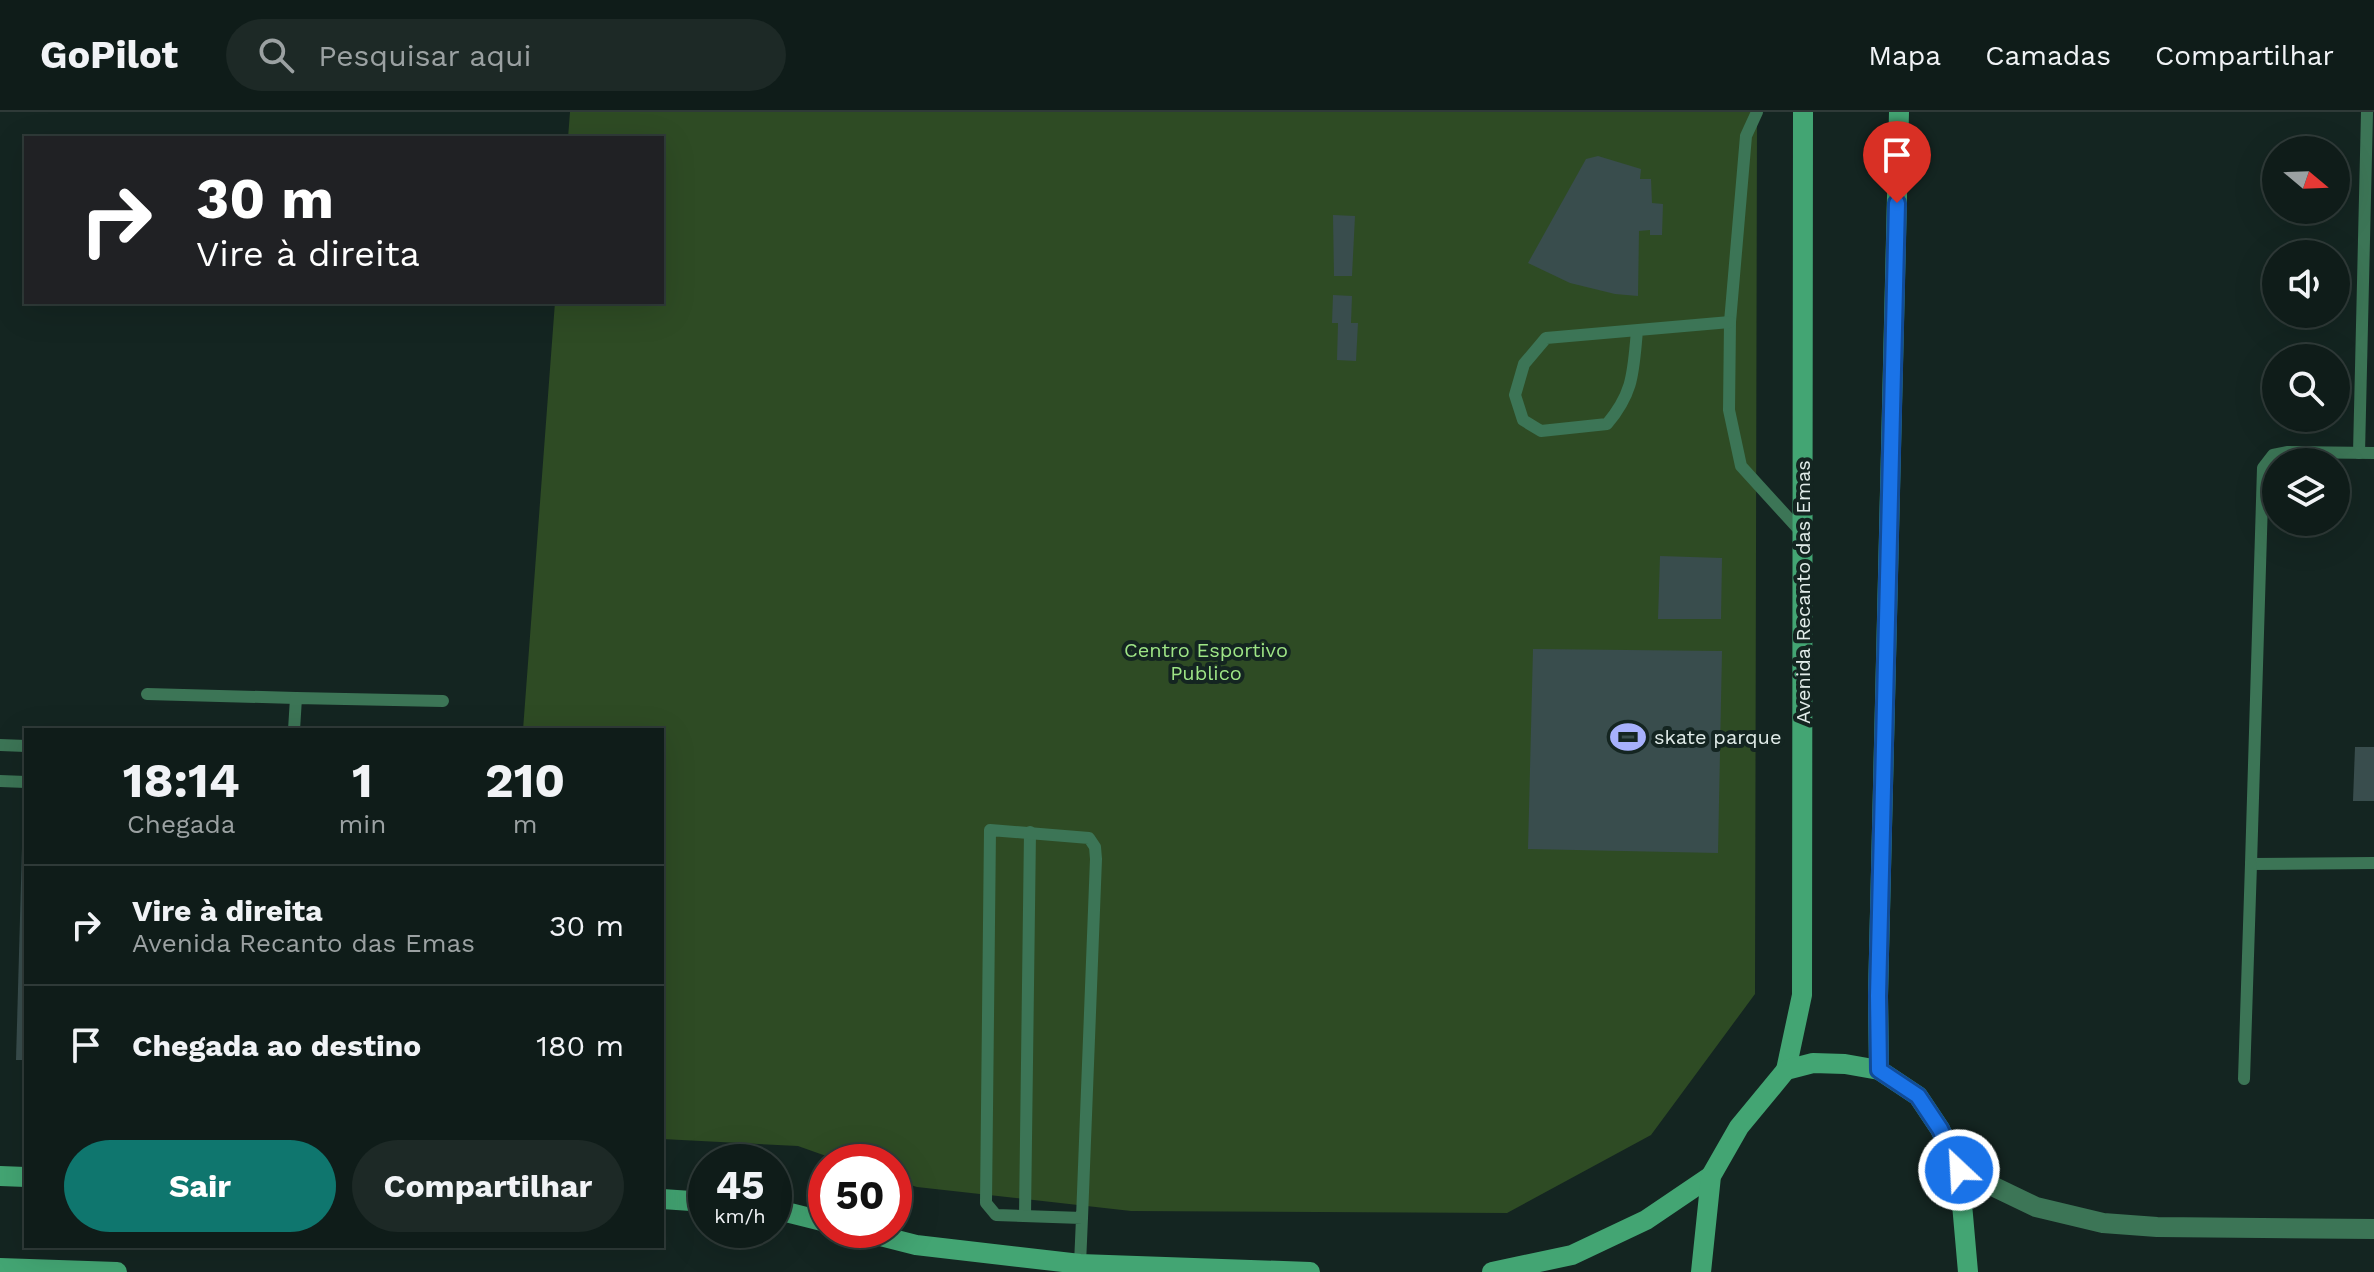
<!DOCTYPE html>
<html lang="pt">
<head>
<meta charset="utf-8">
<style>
	body { margin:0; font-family:"Work Sans",sans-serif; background:#1d2926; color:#f1f3f6; height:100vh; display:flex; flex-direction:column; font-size:30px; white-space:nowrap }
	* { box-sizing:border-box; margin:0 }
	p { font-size:26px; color:#9ba1a2 }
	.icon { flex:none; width:44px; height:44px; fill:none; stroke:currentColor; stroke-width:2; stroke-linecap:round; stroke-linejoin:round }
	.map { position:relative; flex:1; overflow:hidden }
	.details { position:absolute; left:24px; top:616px; width:640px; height:520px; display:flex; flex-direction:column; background:#0f1c19; border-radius:0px; box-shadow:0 8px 32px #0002,0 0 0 2px #2f3a38 }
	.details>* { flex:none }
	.top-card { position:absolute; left:24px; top:24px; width:640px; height:168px; border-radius:0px; box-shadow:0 8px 32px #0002,0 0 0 2px #2f3a38; background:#202124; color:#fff; overflow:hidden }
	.needle { width:52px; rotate:109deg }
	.buttons { position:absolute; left:2262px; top:24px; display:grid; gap:16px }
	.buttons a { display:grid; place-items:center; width:88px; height:88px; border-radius:50%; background:#0f1c19; box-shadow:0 8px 32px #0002,0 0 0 2px #2f3a38; font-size:40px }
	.speed { position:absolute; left:688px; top:1032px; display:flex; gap:16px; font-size:40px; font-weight:700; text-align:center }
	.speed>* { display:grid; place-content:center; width:104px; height:104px; border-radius:50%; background:#0f1c19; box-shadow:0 8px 32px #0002,0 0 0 2px #2f3a38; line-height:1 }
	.speed small { font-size:20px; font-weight:400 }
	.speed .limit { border:12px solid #d22; background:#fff; color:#111 }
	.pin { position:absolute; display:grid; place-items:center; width:68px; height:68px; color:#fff; margin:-82px -34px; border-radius:50% 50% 50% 0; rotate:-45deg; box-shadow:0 0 8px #0007 }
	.pin .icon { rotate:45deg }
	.me { position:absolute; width:88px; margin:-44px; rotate:335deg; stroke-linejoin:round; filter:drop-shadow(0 0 6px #0008) }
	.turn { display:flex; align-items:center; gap:28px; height:168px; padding:0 40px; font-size:36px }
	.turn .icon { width:104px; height:104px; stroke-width:2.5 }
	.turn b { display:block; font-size:56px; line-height:68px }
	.eta { display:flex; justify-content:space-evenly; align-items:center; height:136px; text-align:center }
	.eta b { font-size:48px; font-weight:700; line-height:56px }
	.primary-button { display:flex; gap:16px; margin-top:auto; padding:16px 40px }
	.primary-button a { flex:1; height:92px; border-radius:48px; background:#0f766e; color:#fff; font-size:32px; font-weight:700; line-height:92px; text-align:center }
	.primary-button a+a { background:#1d2926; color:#f1f3f6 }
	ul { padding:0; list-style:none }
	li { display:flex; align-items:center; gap:24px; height:120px; padding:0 40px; border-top:2px solid #2f3a38 }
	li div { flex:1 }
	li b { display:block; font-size:30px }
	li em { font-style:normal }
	header { display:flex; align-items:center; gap:48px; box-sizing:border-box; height:112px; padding:0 40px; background:#0f1c19; border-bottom:2px solid #2f3a38 }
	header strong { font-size:38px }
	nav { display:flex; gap:44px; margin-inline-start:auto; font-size:28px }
	.search { width:560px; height:72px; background:#1d2926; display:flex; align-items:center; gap:20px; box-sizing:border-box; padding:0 28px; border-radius:44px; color:#9ba1a2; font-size:30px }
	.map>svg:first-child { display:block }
	.green { fill:#2e4b24 }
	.building { fill:#394d4d }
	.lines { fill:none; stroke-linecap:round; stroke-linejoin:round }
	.service { stroke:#3c7556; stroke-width:12 }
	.tertiary { stroke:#3c7556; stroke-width:20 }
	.secondary { stroke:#43a573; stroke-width:20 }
	.route-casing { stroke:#114b97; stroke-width:20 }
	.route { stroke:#1a73e8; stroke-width:14 }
	.labels { text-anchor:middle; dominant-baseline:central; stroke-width:8; stroke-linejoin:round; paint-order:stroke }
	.street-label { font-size:20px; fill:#e1ece9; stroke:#142521 }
	.park-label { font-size:20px; fill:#9ee586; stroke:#142521 }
	.poi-label { font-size:20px; fill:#e1ece9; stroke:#142521; text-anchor:start }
</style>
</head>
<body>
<header>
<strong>GoPilot</strong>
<div class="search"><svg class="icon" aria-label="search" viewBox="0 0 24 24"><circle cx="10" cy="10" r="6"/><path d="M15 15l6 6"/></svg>Pesquisar aqui</div>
<nav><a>Mapa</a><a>Camadas</a><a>Compartilhar</a></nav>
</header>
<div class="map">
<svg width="2374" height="1160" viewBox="0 0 2374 1160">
	<rect width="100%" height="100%" fill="#142521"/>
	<polygon class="green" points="570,0 1757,0 1755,882 1651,1023 1507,1101 1131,1099 917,1075 894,1068 894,1050 843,1050 798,1034 662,1027 662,618 523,618 555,190 662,190 662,26 568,26"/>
	<g class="building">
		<polygon points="1598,44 1641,57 1640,67 1651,67 1652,91 1663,92 1662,123 1650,123 1650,118 1639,119 1638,184 1615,182 1570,171 1528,151 1586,47"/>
		<polygon points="1333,103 1355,104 1352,164 1334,164"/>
		<polygon points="1333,183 1352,184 1351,211 1358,211 1356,249 1337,248 1338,211 1332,211"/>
		<polygon points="1660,444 1722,446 1721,507 1658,507"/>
		<polygon points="1533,537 1722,539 1718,741 1528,737"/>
		<polygon points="2355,635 2374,635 2374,689 2353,689"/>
		<polygon points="22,735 26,735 26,948 16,948"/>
	</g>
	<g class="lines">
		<g class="service">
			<polyline points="1757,0 1746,24 1730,210 1729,298 1741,354 1802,421"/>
			<path d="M1637,219C1633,260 1634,280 1607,312L1541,319L1523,308L1515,283L1524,252L1546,226L1730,210"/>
			<polyline points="2359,341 2367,0"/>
			<polyline points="2374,341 2288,340 2273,343 2263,356 2251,752 2374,751"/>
			<polyline points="147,582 296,586"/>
			<polyline points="294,618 296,586 443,589"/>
			<polyline points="0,633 26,634"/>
			<polyline points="0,669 26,670"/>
			<polyline points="2244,967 2251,752"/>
			<polyline points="1025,1104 1030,720"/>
			<polyline points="1080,1152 1082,1106 1096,747 1095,735 1089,726 990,718 986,1091 996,1103 1082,1106"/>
		</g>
		<polyline class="tertiary" points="1959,1058 2036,1095 2103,1111 2157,1115 2374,1117"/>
		<g class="secondary">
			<polyline points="1786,958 1802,883 1803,0"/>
			<polyline points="1879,958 1878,884 1899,0"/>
			<polyline points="0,1064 26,1065"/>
			<polyline points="662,1087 706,1090"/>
			<polyline points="774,1097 826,1110"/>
			<polyline points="857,1118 916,1133 1080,1152 1310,1160"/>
			<polyline points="0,1156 117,1160"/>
			<polyline points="1492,1160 1572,1143 1646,1108 1711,1064"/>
			<polyline points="1701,1160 1711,1064 1739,1015 1786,958 1813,951 1845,952 1879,958 1918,984 1940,1017 1959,1058 1968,1160"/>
		</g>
	</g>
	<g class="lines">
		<g class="route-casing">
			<polyline id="route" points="1897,91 1878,884 1879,958 1918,984 1940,1017 1959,1058"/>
		</g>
		<use href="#route" class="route"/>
	</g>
	<defs>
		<g id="stadium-bare" transform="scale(2.76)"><path d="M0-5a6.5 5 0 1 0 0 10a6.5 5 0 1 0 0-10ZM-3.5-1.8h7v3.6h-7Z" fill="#a7b1fc" stroke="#142521" stroke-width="2.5" paint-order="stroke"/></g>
	</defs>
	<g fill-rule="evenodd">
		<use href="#stadium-bare" x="1628" y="625"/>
	</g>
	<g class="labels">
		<g class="street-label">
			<text transform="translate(1803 480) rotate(-90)">Avenida Recanto das Emas</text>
		</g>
		<g class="park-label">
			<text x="1206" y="538">Centro Esportivo<tspan x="1206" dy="23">Publico</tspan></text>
		</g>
		<g class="poi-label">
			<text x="1654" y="625">skate parque</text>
		</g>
	</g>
</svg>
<div class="buttons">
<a><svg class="needle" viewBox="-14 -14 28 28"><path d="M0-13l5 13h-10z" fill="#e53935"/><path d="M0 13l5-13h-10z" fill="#9ba1a2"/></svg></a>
<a><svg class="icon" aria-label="sound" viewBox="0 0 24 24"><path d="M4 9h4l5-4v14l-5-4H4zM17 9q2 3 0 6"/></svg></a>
<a><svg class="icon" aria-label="search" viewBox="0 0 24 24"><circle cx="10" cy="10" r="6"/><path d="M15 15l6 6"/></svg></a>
<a><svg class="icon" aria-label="layers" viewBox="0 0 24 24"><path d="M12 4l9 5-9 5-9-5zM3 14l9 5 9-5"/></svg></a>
</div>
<div class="speed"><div>45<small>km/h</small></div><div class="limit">50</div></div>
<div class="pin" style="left:1897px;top:91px;background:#d93025"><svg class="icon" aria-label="arrive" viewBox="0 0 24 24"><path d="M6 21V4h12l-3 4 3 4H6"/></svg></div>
<svg class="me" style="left:1959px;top:1058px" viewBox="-20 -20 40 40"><circle r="17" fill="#1a73e8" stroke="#fff" stroke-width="3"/><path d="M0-11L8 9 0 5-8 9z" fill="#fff"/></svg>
<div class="top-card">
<div class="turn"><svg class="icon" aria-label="right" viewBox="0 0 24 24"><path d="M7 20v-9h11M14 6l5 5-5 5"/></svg><div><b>30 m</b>Vire à direita</div></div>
</div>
<section class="details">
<div class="eta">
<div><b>18:14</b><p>Chegada</p></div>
<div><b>1</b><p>min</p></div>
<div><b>210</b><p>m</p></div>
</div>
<ul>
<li><svg class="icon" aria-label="right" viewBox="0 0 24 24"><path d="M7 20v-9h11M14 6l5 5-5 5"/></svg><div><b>Vire à direita</b><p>Avenida Recanto das Emas</p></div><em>30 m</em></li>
<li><svg class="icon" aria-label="arrive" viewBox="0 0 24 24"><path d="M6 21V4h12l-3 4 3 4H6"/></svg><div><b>Chegada ao destino</b></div><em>180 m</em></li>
</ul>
<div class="primary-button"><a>Sair</a><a>Compartilhar</a></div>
</section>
</div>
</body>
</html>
